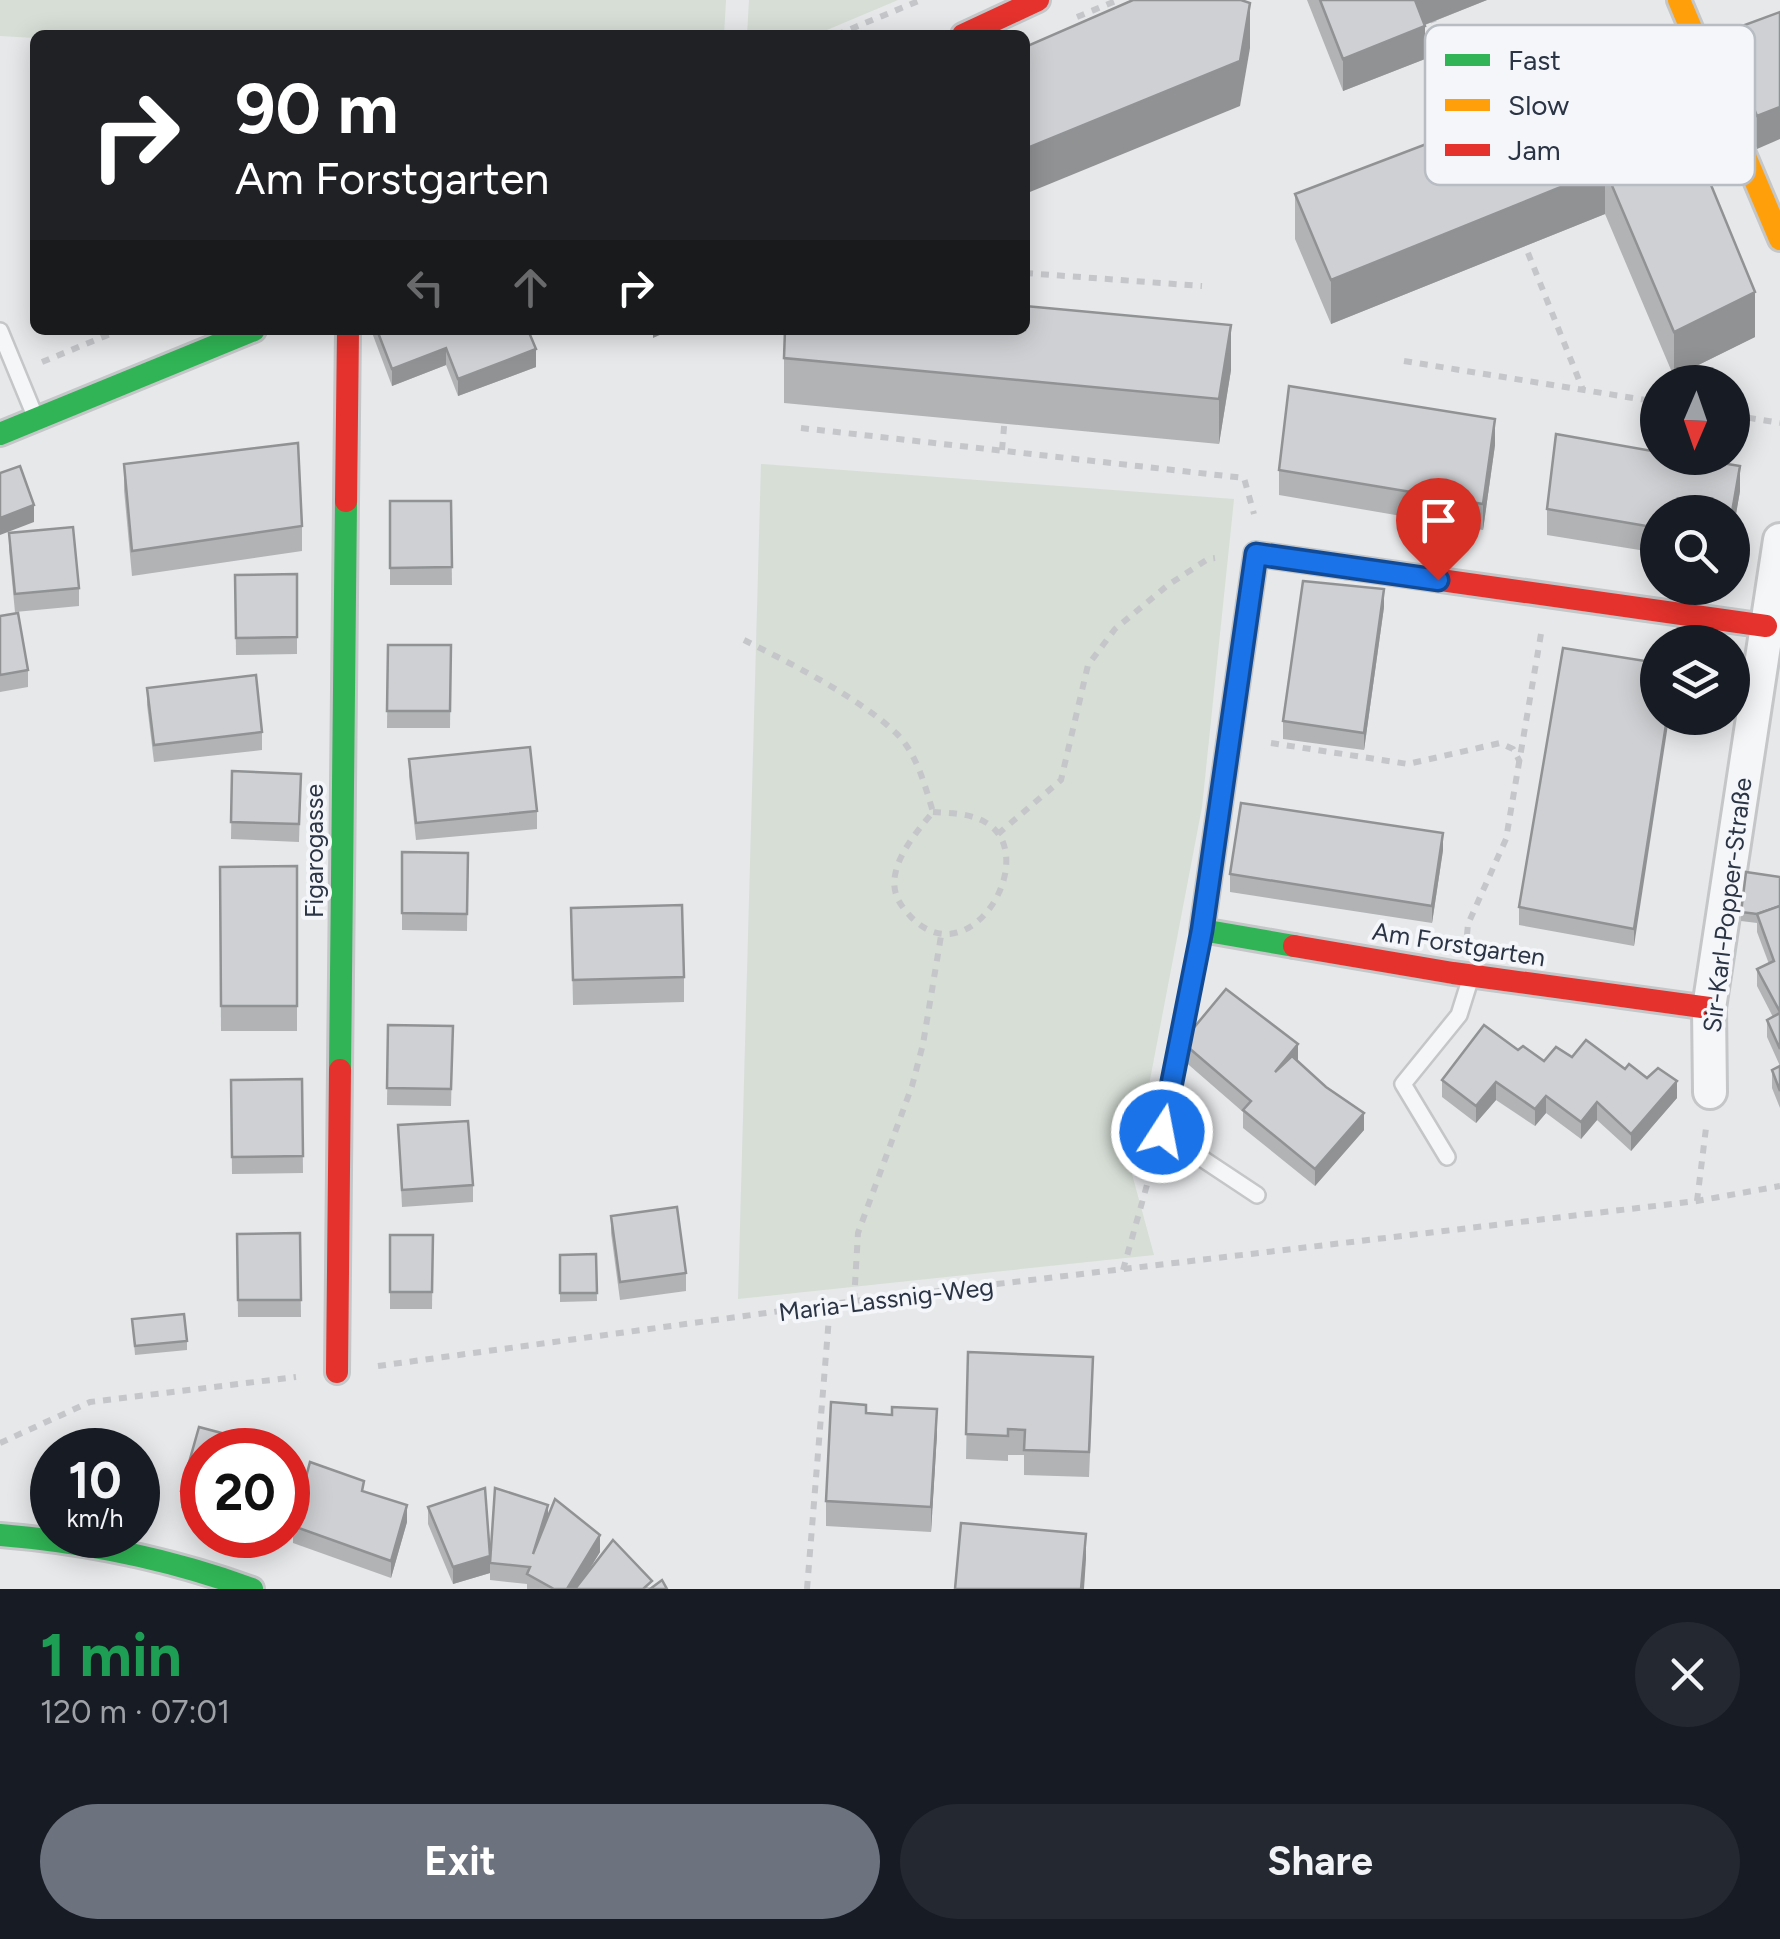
<!DOCTYPE html>
<html lang="en">
<head>
<meta charset="utf-8">
<style>
	body { margin:0; font-family:Figtree,sans-serif; background:#242831; color:#f1f3f6; height:100vh; display:flex; flex-direction:column; font-size:38px; white-space:nowrap }
	* { box-sizing:border-box; margin:0 }
	p { font-size:32px; color:#9ea1a6 }
	.icon { flex:none; width:55px; height:55px; fill:none; stroke:currentColor; stroke-width:2; stroke-linecap:round; stroke-linejoin:round }
	.map { position:relative; height:1589px; overflow:hidden }
	.panel { display:flex; flex-direction:column; background:#171b24; flex:1 }
	.panel>* { flex:none }
	.guide { position:absolute; left:30px; top:30px; width:1000px; height:305px; border-radius:15px; box-shadow:0 5px 25px #0003; background:#202124; color:#fff; overflow:hidden }
	.needle { width:65px; rotate:182deg }
	.buttons { position:absolute; left:1640px; top:365px; display:grid; gap:20px }
	.buttons a { display:grid; place-items:center; width:110px; height:110px; border-radius:50%; background:#171b24; box-shadow:0 5px 25px #0003; font-size:50px }
	.speed { position:absolute; left:30px; top:1428px; display:flex; gap:20px; font-size:50px; font-weight:700; text-align:center }
	.speed>* { display:grid; place-content:center; width:130px; height:130px; border-radius:50%; background:#171b24; box-shadow:0 5px 25px #0003; line-height:1 }
	.speed small { font-size:25px; font-weight:400 }
	.speed .limit { border:15px solid #d22; background:#fff; color:#111 }
	.pin { position:absolute; display:grid; place-items:center; width:85px; height:85px; color:#fff; margin:-102px -42px; border-radius:50% 50% 50% 0; rotate:-45deg; box-shadow:0 0 10px #0007 }
	.pin .icon { rotate:45deg }
	.me { position:absolute; width:110px; margin:-55px; rotate:11deg; stroke-linejoin:round; filter:drop-shadow(0 0 8px #0008) }
	.turn { display:flex; align-items:center; gap:35px; height:210px; padding:0 40px; font-size:45px }
	.turn .icon { width:130px; height:130px; stroke-width:2.5 }
	.turn b { display:block; font-size:70px; line-height:85px }
	.lanes { display:flex; align-items:center; height:95px; padding:0 40px; background:#0003; justify-content:center; gap:50px; direction:ltr }
	.lanes .off { opacity:.35 }
	.round { display:grid; place-items:center; flex:none; width:105px; height:105px; border-radius:52px; background:#242831 }
	.headline { display:flex; align-items:center; justify-content:space-between; height:170px; padding:0 40px }
	h1 { font-size:60px; font-weight:700; line-height:75px; color:#1e9e55 }
	.action { display:flex; gap:20px; margin-top:auto; padding:20px 40px }
	.action a { flex:1; height:115px; border-radius:60px; background:#6c737f; color:#fff; font-size:40px; font-weight:700; line-height:115px; text-align:center }
	.action a+a { background:#242831; color:#f1f3f6 }
	.map>svg:first-child { display:block }
	.green { fill:#d6ded6 }
	.lines { fill:none; stroke-linecap:round; stroke-linejoin:round }
	.lane-casing { stroke:#c4c6c8; stroke-width:20 }
	.street-casing { stroke:#c4c6c8; stroke-width:38 }
	.fast-casing { stroke:#c4c6c8; stroke-width:28 }
	.slow-casing { stroke:#c4c6c8; stroke-width:28 }
	.jam-casing { stroke:#c4c6c8; stroke-width:28 }
	.path { stroke:#c5c6ca; stroke-width:6; stroke-dasharray:8 8; stroke-linecap:butt }
	.lane { stroke:#f5f6f7; stroke-width:15 }
	.street { stroke:#f5f6f7; stroke-width:32 }
	.fast { stroke:#30b455; stroke-width:22 }
	.slow { stroke:#ff9f0a; stroke-width:22 }
	.jam { stroke:#e5322d; stroke-width:22 }
	.wall { fill:#b1b3b5 }
	.shaded-wall { fill:#909294 }
	.building { fill:#ced0d3; stroke:#909294; stroke-width:2.5 }
	.route-casing { stroke:#114b97; stroke-width:25 }
	.route { stroke:#1a73e8; stroke-width:18 }
	.labels { text-anchor:middle; dominant-baseline:central; stroke-width:8; stroke-linejoin:round; paint-order:stroke }
	.street-label { font-size:25px; fill:#2b3445; stroke:#f4f6f9 }
	.key { fill:#f4f6f9; stroke:#b8bcc3; stroke-width:2.5 }
	.key-label { font-size:28px; fill:#2b3445 }
</style>
</head>
<body>
<div class="map">
<svg width="1780" height="1589" viewBox="0 0 1780 1589">
	<rect width="100%" height="100%" fill="#e6e8ea"/>
	<g class="green">
		<polygon points="0,0 726,0 724,35 35,35 35,38 0,36"/>
		<polygon points="749,0 898,0 815,35 747,35"/>
		<polygon points="761,464 1234,499 1202,807 1132,1174 1154,1255 738,1299"/>
	</g>
	<g class="lines">
		<g class="lane-casing">
			<g id="lane">
				<polyline points="0,331 35,416"/>
				<polyline points="1201,935 1162,1132 1257,1195"/>
				<polyline points="1447,1157 1403,1084 1459,1015 1470,980"/>
			</g>
		</g>
		<g class="street-casing">
			<polyline id="street" points="1710,1092 1709,1008 1780,540"/>
		</g>
		<g class="fast-casing">
			<g id="fast">
				<polyline points="0,434 254,330"/>
				<polyline points="1294,946 1202,930 1256,554 1349,567"/>
				<polyline points="340,1070 346,501"/>
				<path d="M0,1535C87,1542 170,1559 252,1589"/>
			</g>
		</g>
		<g class="slow-casing">
			<polyline id="slow" points="1679,0 1780,239"/>
		</g>
		<g class="jam-casing">
			<g id="jam">
				<polyline points="963,35 1038,0"/>
				<polyline points="346,501 348,330"/>
				<polyline points="1349,567 1766,626"/>
				<polyline points="1294,946 1453,973 1709,1008"/>
				<polyline points="337,1372 340,1070"/>
			</g>
		</g>
		<g class="path">
			<polyline points="1425,0 1477,130"/>
			<polyline points="1077,17 1118,0"/>
			<polyline points="836,35 921,0"/>
			<polyline points="1522,238 1583,390"/>
			<polyline points="1025,273 1202,286"/>
			<polyline points="1404,361 1658,402"/>
			<polyline points="42,362 120,330"/>
			<polyline points="1732,415 1780,423"/>
			<polyline points="801,428 1244,478 1254,514"/>
			<polyline points="1002,450 1005,416"/>
			<path d="M744,640C790,663 860,698 897,734C917,754 925,786 933,812"/>
			<polyline points="1271,743 1408,764 1500,743 1513,749 1520,762"/>
			<path d="M933,812C950,813 969,813 985,822C1046,856 963,992 902,906C879,875 913,836 933,812Z"/>
			<polyline points="998,834 1061,780 1088,665 1115,629 1168,585 1208,559 1215,558"/>
			<polyline points="1467,935 1468,924 1506,839 1541,634"/>
			<polyline points="1697,1201 1706,1128"/>
			<polyline points="1123,1270 1154,1160"/>
			<polyline points="854,1301 858,1233 912,1086 923,1044 941,936"/>
			<polyline points="378,1366 854,1301 1697,1201 1780,1186"/>
			<polyline points="0,1443 90,1402 296,1377"/>
			<polyline points="807,1589 830,1305"/>
		</g>
		<use href="#lane" class="lane"/>
		<use href="#street" class="street"/>
		<use href="#fast" class="fast"/>
		<use href="#slow" class="slow"/>
		<use href="#jam" class="jam"/>
	</g>
	<g class="wall">
		<polygon points="1307,0 1487,0 1425,25 1425,59 1343,91"/>
		<polygon points="1780,12 1757,149 1723,66 1723,33"/>
		<polygon points="1658,56 1755,337 1674,377 1605,214 1331,324 1295,239 1295,194"/>
		<polygon points="371,330 528,330 536,367 458,396 446,365 392,386"/>
		<polygon points="784,358 1231,370 1219,444 784,403"/>
		<polygon points="1495,445 1483,530 1279,495 1279,470"/>
		<polygon points="124,464 302,526 302,551 132,576 124,490"/>
		<polygon points="1740,491 1732,537 1732,512 1658,512 1658,553 1547,535 1547,509"/>
		<polygon points="390,501 451,501 452,585 390,585"/>
		<polygon points="9,533 79,588 79,606 15,612 9,550"/>
		<polygon points="297,574 297,654 236,655 235,575"/>
		<polygon points="1384,607 1364,750 1283,739 1283,721"/>
		<polygon points="0,616 28,670 28,687 0,692"/>
		<polygon points="388,645 451,645 450,728 387,728"/>
		<polygon points="1658,663 1634,946 1519,925 1519,907"/>
		<polygon points="147,688 262,732 262,750 154,762 147,705"/>
		<polygon points="409,759 537,811 537,829 416,840 409,776"/>
		<polygon points="232,771 301,774 299,842 231,839"/>
		<polygon points="1443,850 1432,923 1230,892 1230,874"/>
		<polygon points="402,852 468,853 467,931 402,930"/>
		<polygon points="297,866 297,1031 221,1031 220,867"/>
		<polygon points="1780,877 1780,1066 1767,1037 1767,1020 1773,1017 1757,986 1757,969 1769,964 1757,932 1757,923 1741,921 1741,912"/>
		<polygon points="571,908 684,977 684,1002 573,1005"/>
		<polygon points="388,1025 453,1026 451,1106 387,1105"/>
		<polygon points="1182,1042 1298,1061 1364,1130 1315,1186 1243,1128 1243,1112 1182,1059"/>
		<polygon points="1518,1050 1544,1061 1572,1057 1625,1069 1647,1078 1677,1098 1631,1151 1597,1120 1581,1139 1546,1113 1535,1126 1496,1100 1476,1123 1442,1097 1442,1080"/>
		<polygon points="1780,1066 1780,1108 1772,1088 1772,1070"/>
		<polygon points="302,1079 303,1173 232,1174 231,1080"/>
		<polygon points="398,1125 473,1185 473,1202 402,1207"/>
		<polygon points="611,1216 686,1273 686,1291 620,1300 611,1233"/>
		<polygon points="300,1233 301,1317 238,1317 237,1234"/>
		<polygon points="390,1235 433,1235 432,1309 390,1309"/>
		<polygon points="596,1254 597,1301 560,1302 560,1255"/>
		<polygon points="132,1319 187,1341 187,1350 135,1355"/>
		<polygon points="968,1352 1093,1383 1089,1477 1024,1475 1024,1455 1008,1455 1008,1461 966,1459"/>
		<polygon points="866,1413 937,1434 931,1532 826,1526 826,1501"/>
		<polygon points="202,1450 202,1515 181,1508 181,1491"/>
		<polygon points="364,1492 407,1522 391,1578 293,1543 293,1526"/>
		<polygon points="428,1507 490,1573 453,1584 428,1524"/>
		<polygon points="548,1517 600,1552 586,1575 652,1588 667,1589 527,1589 527,1584 490,1580 490,1563"/>
	</g>
	<g class="shaded-wall">
		<polygon points="1414,0 1487,0 1414,29"/>
		<polygon points="1250,3 1250,48 1240,106 1025,194 1025,149"/>
		<polygon points="1425,26 1425,59 1343,91 1343,59"/>
		<polygon points="1780,107 1780,139 1757,149 1757,116"/>
		<polygon points="1605,169 1605,214 1331,324 1331,280"/>
		<polygon points="1755,292 1755,337 1674,377 1674,332"/>
		<polygon points="1231,325 1231,370 1219,444 1219,399"/>
		<polygon points="653,330 671,330 653,338"/>
		<polygon points="446,348 446,365 392,386 392,369"/>
		<polygon points="536,349 536,367 458,396 458,379"/>
		<polygon points="1495,419 1495,445 1483,530 1483,504"/>
		<polygon points="1740,466 1740,491 1732,537 1732,512"/>
		<polygon points="34,505 34,522 0,535 0,518"/>
		<polygon points="1384,589 1384,607 1364,750 1364,733"/>
		<polygon points="1667,718 1669,718 1634,946 1634,929"/>
		<polygon points="1443,833 1443,850 1432,923 1432,906"/>
		<polygon points="1298,1044 1298,1061 1275,1072"/>
		<polygon points="1677,1081 1677,1098 1631,1151 1631,1134"/>
		<polygon points="1496,1082 1496,1100 1476,1123 1476,1106"/>
		<polygon points="1546,1096 1546,1113 1535,1126 1535,1109"/>
		<polygon points="1597,1102 1597,1120 1581,1139 1581,1122"/>
		<polygon points="1364,1113 1364,1130 1315,1186 1315,1169"/>
		<polygon points="937,1409 937,1434 931,1532 931,1507"/>
		<polygon points="293,1466 293,1483 288,1500 288,1482"/>
		<polygon points="407,1505 407,1522 391,1578 391,1561"/>
		<polygon points="548,1505 548,1522 533,1554"/>
		<polygon points="1086,1534 1086,1559 1084,1589 1081,1589"/>
		<polygon points="600,1535 600,1552 577,1589 567,1589"/>
		<polygon points="490,1556 490,1573 453,1584 453,1567"/>
	</g>
	<g class="building">
		<polygon points="1133,0 1241,0 1250,3 1240,61 1025,149 1025,47"/>
		<polygon points="1320,0 1415,0 1425,26 1343,59"/>
		<polygon points="1780,12 1780,107 1757,116 1723,33"/>
		<polygon points="1658,56 1755,292 1674,332 1605,169 1331,280 1295,194"/>
		<polygon points="1025,306 1231,325 1219,399 784,358 785,330 1025,330"/>
		<polygon points="377,330 528,330 536,349 458,379 446,348 392,369"/>
		<polygon points="1289,386 1495,419 1483,504 1279,470"/>
		<polygon points="1556,434 1658,452 1658,458 1691,458 1740,466 1732,512 1658,512 1658,528 1547,509"/>
		<polygon points="298,443 302,526 132,551 124,464"/>
		<polygon points="20,466 34,505 0,518 0,473"/>
		<polygon points="390,501 451,501 452,567 390,568"/>
		<polygon points="73,527 79,588 15,594 9,533"/>
		<polygon points="297,574 297,637 236,638 235,575"/>
		<polygon points="1303,581 1384,589 1364,733 1283,721"/>
		<polygon points="18,613 28,670 0,675 0,616"/>
		<polygon points="388,645 451,645 450,711 387,711"/>
		<polygon points="1563,648 1658,663 1658,718 1667,718 1634,929 1519,907"/>
		<polygon points="256,675 262,732 154,745 147,688"/>
		<polygon points="530,747 537,811 416,823 409,759"/>
		<polygon points="232,771 301,774 299,824 231,822"/>
		<polygon points="1241,803 1443,833 1432,906 1230,874"/>
		<polygon points="402,852 468,853 467,914 402,913"/>
		<polygon points="297,866 297,1006 221,1006 220,867"/>
		<polygon points="1746,872 1780,877 1780,906 1757,914 1741,912"/>
		<polygon points="682,905 684,977 573,980 571,908"/>
		<polygon points="1780,906 1780,1012 1757,969 1774,961 1757,914"/>
		<polygon points="1226,989 1298,1044 1275,1072 1292,1056 1326,1087 1364,1113 1315,1169 1243,1110 1251,1101 1182,1042"/>
		<polygon points="1780,1013 1780,1049 1767,1020"/>
		<polygon points="388,1025 453,1026 451,1089 387,1088"/>
		<polygon points="1484,1025 1518,1050 1523,1046 1544,1061 1556,1047 1572,1057 1586,1040 1625,1069 1629,1064 1647,1078 1658,1068 1677,1081 1631,1134 1597,1102 1581,1122 1546,1096 1535,1109 1496,1082 1476,1106 1442,1080"/>
		<polygon points="1780,1066 1780,1091 1772,1070"/>
		<polygon points="302,1079 303,1156 232,1157 231,1080"/>
		<polygon points="468,1121 473,1185 402,1190 398,1125"/>
		<polygon points="677,1207 686,1273 620,1282 611,1216"/>
		<polygon points="300,1233 301,1300 238,1300 237,1234"/>
		<polygon points="390,1235 433,1235 432,1292 390,1292"/>
		<polygon points="596,1254 597,1293 560,1293 560,1255"/>
		<polygon points="184,1314 187,1341 135,1346 132,1319"/>
		<polygon points="968,1352 1093,1357 1089,1452 1024,1450 1025,1430 1008,1429 1008,1436 966,1434"/>
		<polygon points="831,1402 866,1405 866,1413 892,1415 892,1407 937,1409 931,1507 826,1501"/>
		<polygon points="199,1427 229,1435 226,1447 237,1450 202,1450 202,1498 181,1491"/>
		<polygon points="310,1462 364,1481 362,1491 407,1505 391,1561 293,1526"/>
		<polygon points="288,1464 293,1466 288,1482"/>
		<polygon points="485,1488 490,1556 453,1567 428,1507"/>
		<polygon points="495,1488 548,1505 533,1554 555,1499 600,1535 567,1589 554,1589 527,1574 530,1567 490,1563"/>
		<polygon points="961,1523 1086,1534 1081,1589 955,1589"/>
		<polygon points="613,1540 652,1581 643,1589 575,1589"/>
		<polygon points="662,1580 667,1589 650,1589"/>
	</g>
	<g class="lines">
		<g class="route-casing">
			<polyline id="route" points="1162,1132 1202,930 1256,554 1438,580"/>
		</g>
		<use href="#route" class="route"/>
	</g>
	<g class="labels">
		<g class="street-label">
			<text transform="translate(314 851) rotate(-90)">Figarogasse</text>
			<text transform="translate(1727 905) rotate(-83)">Sir-Karl-Popper-Straße</text>
			<text transform="translate(1459 944) rotate(9)">Am Forstgarten</text>
			<text transform="translate(886 1299) rotate(-7)">Maria-Lassnig-Weg</text>
		</g>
	</g>
	<rect x="1425" y="25" width="330" height="160" rx="15" class="key"/>
	<rect x="1445" y="54" width="45" height="12" fill="#30b455"/>
	<rect x="1445" y="99" width="45" height="12" fill="#ff9f0a"/>
	<rect x="1445" y="144" width="45" height="12" fill="#e5322d"/>
	<g class="key-label">
		<text x="1508" y="70">Fast</text>
		<text x="1508" y="115">Slow</text>
		<text x="1508" y="160">Jam</text>
	</g>
</svg>
<div class="buttons">
<a><svg class="needle" viewBox="-14 -14 28 28"><path d="M0-13l5 13h-10z" fill="#e53935"/><path d="M0 13l5-13h-10z" fill="#9ea1a6"/></svg></a>
<a><svg class="icon" aria-label="search" viewBox="0 0 24 24"><circle cx="10" cy="10" r="6"/><path d="M15 15l6 6"/></svg></a>
<a><svg class="icon" aria-label="layers" viewBox="0 0 24 24"><path d="M12 4l9 5-9 5-9-5zM3 14l9 5 9-5"/></svg></a>
</div>
<div class="speed"><div>10<small>km/h</small></div><div class="limit">20</div></div>
<div class="pin" style="left:1438px;top:580px;background:#d93025"><svg class="icon" aria-label="arrive" viewBox="0 0 24 24"><path d="M6 21V4h12l-3 4 3 4H6"/></svg></div>
<svg class="me" style="left:1162px;top:1132px" viewBox="-20 -20 40 40"><circle r="17" fill="#1a73e8" stroke="#fff" stroke-width="3"/><path d="M0-11L8 9 0 5-8 9z" fill="#fff"/></svg>
<div class="guide">
<div class="turn"><svg class="icon" aria-label="right" viewBox="0 0 24 24"><path d="M7 20v-9h11M14 6l5 5-5 5"/></svg><div><b>90 m</b>Am Forstgarten</div></div>
<div class="lanes"><svg class="icon off" aria-label="left" viewBox="0 0 24 24"><path d="M17 20v-9H6M10 6l-5 5 5 5"/></svg><svg class="icon off" aria-label="ahead" viewBox="0 0 24 24"><path d="M12 20V5M6 11l6-6 6 6"/></svg><svg class="icon" aria-label="right" viewBox="0 0 24 24"><path d="M7 20v-9h11M14 6l5 5-5 5"/></svg></div>
</div>
</div>
<section class="panel">
<div class="headline"><div><h1>1 min</h1><p>120 m · 07:01</p></div><a class="round"><svg class="icon" aria-label="close" viewBox="0 0 24 24"><path d="M6 6l12 12M18 6L6 18"/></svg></a></div>
<div class="action"><a>Exit</a><a>Share</a></div>
</section>
</body>
</html>
